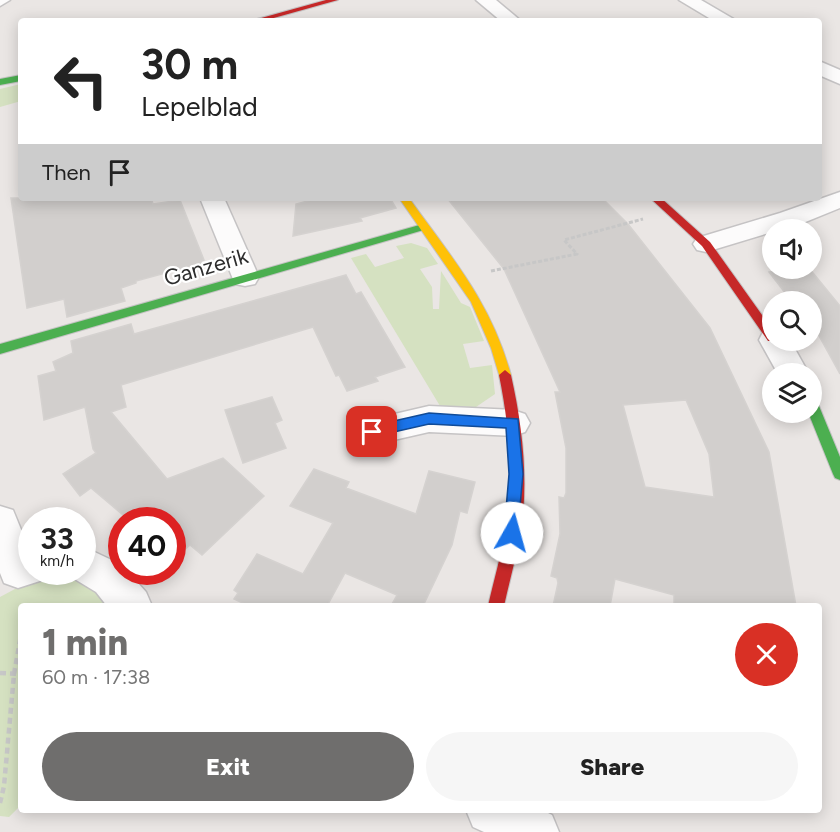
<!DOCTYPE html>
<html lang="en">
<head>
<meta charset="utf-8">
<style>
	body { margin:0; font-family:Figtree,sans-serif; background:#f6f6f6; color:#222; height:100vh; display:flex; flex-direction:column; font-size:22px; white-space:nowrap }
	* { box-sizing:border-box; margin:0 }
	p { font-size:20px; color:#767676 }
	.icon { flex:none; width:33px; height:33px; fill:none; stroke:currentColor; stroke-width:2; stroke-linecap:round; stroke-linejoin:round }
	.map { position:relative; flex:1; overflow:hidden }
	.panel { position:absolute; left:18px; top:603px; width:804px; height:210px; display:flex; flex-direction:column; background:#fff; border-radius:6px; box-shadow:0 3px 15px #0003 }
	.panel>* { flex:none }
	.guide { position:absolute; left:18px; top:18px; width:804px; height:183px; border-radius:6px; box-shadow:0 3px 15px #0003; background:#fff; color:#222; overflow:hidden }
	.buttons { position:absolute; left:762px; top:219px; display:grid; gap:12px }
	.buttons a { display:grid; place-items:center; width:60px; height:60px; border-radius:50%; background:#fff; box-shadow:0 3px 15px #0003; font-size:30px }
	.speed { position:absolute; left:18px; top:507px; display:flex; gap:12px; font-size:30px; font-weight:700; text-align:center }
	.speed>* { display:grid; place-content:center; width:78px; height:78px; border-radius:50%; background:#fff; box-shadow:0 3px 15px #0003; line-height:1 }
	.speed small { font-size:15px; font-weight:400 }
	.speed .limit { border:9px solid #d22; background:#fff; color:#111 }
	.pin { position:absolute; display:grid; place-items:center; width:51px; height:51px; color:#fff; margin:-26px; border-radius:12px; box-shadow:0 3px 9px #0006 }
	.me { position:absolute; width:66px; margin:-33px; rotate:7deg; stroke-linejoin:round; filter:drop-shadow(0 0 4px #0008) }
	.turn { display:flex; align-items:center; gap:21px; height:126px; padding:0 24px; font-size:27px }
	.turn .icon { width:78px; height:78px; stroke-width:2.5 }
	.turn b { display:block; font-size:42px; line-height:51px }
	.then { display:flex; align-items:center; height:57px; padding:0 24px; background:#0003; gap:12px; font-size:22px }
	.round { display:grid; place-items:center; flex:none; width:63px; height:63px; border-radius:32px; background:#f6f6f6 }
	.headline { display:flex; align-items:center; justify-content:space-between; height:102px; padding:0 24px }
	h1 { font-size:36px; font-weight:800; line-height:45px; color:#6f6e6d }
	.action { display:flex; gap:12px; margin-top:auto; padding:12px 24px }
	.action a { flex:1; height:69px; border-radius:36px; background:#6f6e6d; color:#fff; font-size:24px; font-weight:800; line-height:69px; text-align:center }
	.action a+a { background:#f6f6f6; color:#222 }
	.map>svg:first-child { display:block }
	.green { fill:#d5e1c1 }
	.building { fill:#d2cfcd; stroke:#d5d2d0; stroke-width:1.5; fill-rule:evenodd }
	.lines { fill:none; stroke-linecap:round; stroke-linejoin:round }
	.street-casing { stroke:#c5c3c4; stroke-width:3 }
	.fast-casing { stroke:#c5c3c4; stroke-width:2 }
	.slow-casing { stroke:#c5c3c4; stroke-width:2 }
	.jam-casing { stroke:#c5c3c4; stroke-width:2 }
	.path-far1 { stroke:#c7c7c7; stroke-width:3; stroke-dasharray:4 2; stroke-linecap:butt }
	.path { stroke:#c7c7c7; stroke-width:4.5; stroke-dasharray:6 4; stroke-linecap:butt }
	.street { fill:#fcfbfb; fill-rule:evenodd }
	.fast { fill:#4caf50; fill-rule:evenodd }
	.slow { fill:#ffc107; fill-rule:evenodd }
	.jam { fill:#c62828; fill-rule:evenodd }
	.route { fill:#1a73e8; stroke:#114b97; stroke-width:1.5 }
	.labels { text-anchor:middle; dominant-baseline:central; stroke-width:4.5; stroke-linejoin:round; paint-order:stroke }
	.street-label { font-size:22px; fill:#2d2d2d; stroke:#fff }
</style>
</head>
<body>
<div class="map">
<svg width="840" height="832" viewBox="0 0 840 832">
	<rect width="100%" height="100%" fill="#eae6e4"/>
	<g class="green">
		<polygon points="21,84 21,101 0,107 0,89"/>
		<polygon points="411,243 427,248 438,264 420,269 432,287 433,309 439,309 441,271 461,303 470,307 484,341 463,344 470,368 492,365 495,394 476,407 440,406 351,258 366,254 375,267 404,258 396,246"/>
		<polygon points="63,573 92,586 110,606 21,606 21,805 9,817 0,816 0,597 43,574"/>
	</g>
	<g class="building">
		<polygon points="11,198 151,198 153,204 180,200 204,260 201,261 202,263 136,281 136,283 121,288 125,301 67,317 64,299 27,308"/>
		<polygon points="319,198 390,198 396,208 360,218 362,221 293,236 296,204"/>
		<path d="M447,198H602L628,224L710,328L769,452L796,606H674V595L615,579L610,606H553L558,583L557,578L551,576L560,534L559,497L564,498L566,493V448L555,392H560L504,269ZM686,400L709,454L714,497L645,487L623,405Z"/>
		<polygon points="791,268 809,268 840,306 840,374 812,323 812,302 796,302 793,298 789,298 769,272"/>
		<polygon points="346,275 356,294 361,292 405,367 375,377 378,381 347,391 339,375 336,376 313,327 121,385 126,407 111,412 167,479 223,458 264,496 202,555 190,545 172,561 172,520 129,520 91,488 80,496 63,474 96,453 93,449 85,407 44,420 38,376 56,371 53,362 73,353 71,341 131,324 134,334"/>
		<polygon points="272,397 282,420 275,423 286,448 243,463 225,410"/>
		<polygon points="314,469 349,482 346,488 416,514 429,471 475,482 467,513 460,511 452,545 423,606 391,606 397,595 345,573 327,606 249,606 234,599 238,593 234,590 257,554 303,574 333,523 290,506"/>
	</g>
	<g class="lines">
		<g class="street-casing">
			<g id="street">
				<polygon points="0,0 10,0 0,6"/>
				<polygon points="476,0 496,0 521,21 501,21"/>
				<polygon points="679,0 701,0 737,21 714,21"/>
				<polygon points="819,61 840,70 840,84 819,75"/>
				<polygon points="840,192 840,208 798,225 772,230 772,232 706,252 697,250 693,244 697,238 780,213"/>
				<polygon points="200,198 224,198 259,277 255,284 245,286 235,284"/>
				<polygon points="772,330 772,340 790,340 809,374 778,374 759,340 763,332"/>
				<polygon points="429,406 513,410 525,414 530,423 525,432 513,436 429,432 372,445 360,442 355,432 360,422"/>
				<polygon points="0,506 13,510 29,549 32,548 32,572 49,572 46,579 18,588 4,583 0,573"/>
				<polygon points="82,546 122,565 122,572 128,572 146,592 152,606 107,606 96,592 68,575 67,572 82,572"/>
				<polygon points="466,810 542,810 552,815 559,832 484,832 473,827"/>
			</g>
		</g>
		<g class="fast-casing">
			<g id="fast">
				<polygon points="21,75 21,81 0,85 0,79"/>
				<polygon points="423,224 428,227 427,229 0,354 0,344"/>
				<polygon points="812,401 817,402 819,406 840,457 840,480 835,478 833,474 808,412 812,412"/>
			</g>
		</g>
		<g class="slow-casing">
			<path id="slow" d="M399,198H409C452,258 491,302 511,375L510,378H500L491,348L471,302Z"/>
		</g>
		<g class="jam-casing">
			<g id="jam">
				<polygon points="326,0 338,0 263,21 250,21"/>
				<polygon points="650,198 661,198 710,242 772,329 772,340 776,341 768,341 702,246"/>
				<path d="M505,370L511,375C522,424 528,474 522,524C518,551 510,579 504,606H488C494,579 502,553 506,525C514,475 509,425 499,375Z"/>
			</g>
		</g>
		<polyline class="path-far1" points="491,271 577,254 564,240 643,219"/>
		<g class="path">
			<polyline points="0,673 21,674"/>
			<polyline points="0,803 4,786 14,674 21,635"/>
		</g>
		<use href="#street" class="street"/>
		<use href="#fast" class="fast"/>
		<use href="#slow" class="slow"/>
		<use href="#jam" class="jam"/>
	</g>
	<polygon class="route" points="429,413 518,419 523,474 517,538 512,540 506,538 504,533 509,474 506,428 429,424 372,437 365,432 372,426"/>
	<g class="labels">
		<g class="street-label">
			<text transform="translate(206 267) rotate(-16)">Ganzerik</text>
		</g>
	</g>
</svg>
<div class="buttons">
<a><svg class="icon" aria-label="sound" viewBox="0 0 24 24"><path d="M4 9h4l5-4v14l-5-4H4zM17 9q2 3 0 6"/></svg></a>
<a><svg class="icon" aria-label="search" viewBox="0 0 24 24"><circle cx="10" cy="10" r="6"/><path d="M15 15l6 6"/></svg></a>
<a><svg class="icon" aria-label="layers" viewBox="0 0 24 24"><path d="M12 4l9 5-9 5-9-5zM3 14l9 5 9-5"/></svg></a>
</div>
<div class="speed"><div>33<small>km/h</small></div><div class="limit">40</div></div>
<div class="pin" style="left:372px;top:432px;background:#d93025"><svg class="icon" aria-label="arrive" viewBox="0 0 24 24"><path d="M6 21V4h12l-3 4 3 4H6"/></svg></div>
<svg class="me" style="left:512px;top:533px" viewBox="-20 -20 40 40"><circle r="19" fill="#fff"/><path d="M0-13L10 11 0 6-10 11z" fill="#1a73e8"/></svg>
<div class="guide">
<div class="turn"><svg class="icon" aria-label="left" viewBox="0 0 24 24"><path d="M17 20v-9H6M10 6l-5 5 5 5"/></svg><div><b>30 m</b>Lepelblad</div></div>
<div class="then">Then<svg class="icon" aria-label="arrive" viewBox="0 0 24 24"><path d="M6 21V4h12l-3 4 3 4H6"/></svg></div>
</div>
<section class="panel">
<div class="headline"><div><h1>1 min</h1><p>60 m · 17:38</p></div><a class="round" style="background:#d93025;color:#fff"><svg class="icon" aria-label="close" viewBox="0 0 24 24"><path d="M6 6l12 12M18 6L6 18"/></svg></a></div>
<div class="action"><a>Exit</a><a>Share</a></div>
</section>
</div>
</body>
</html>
